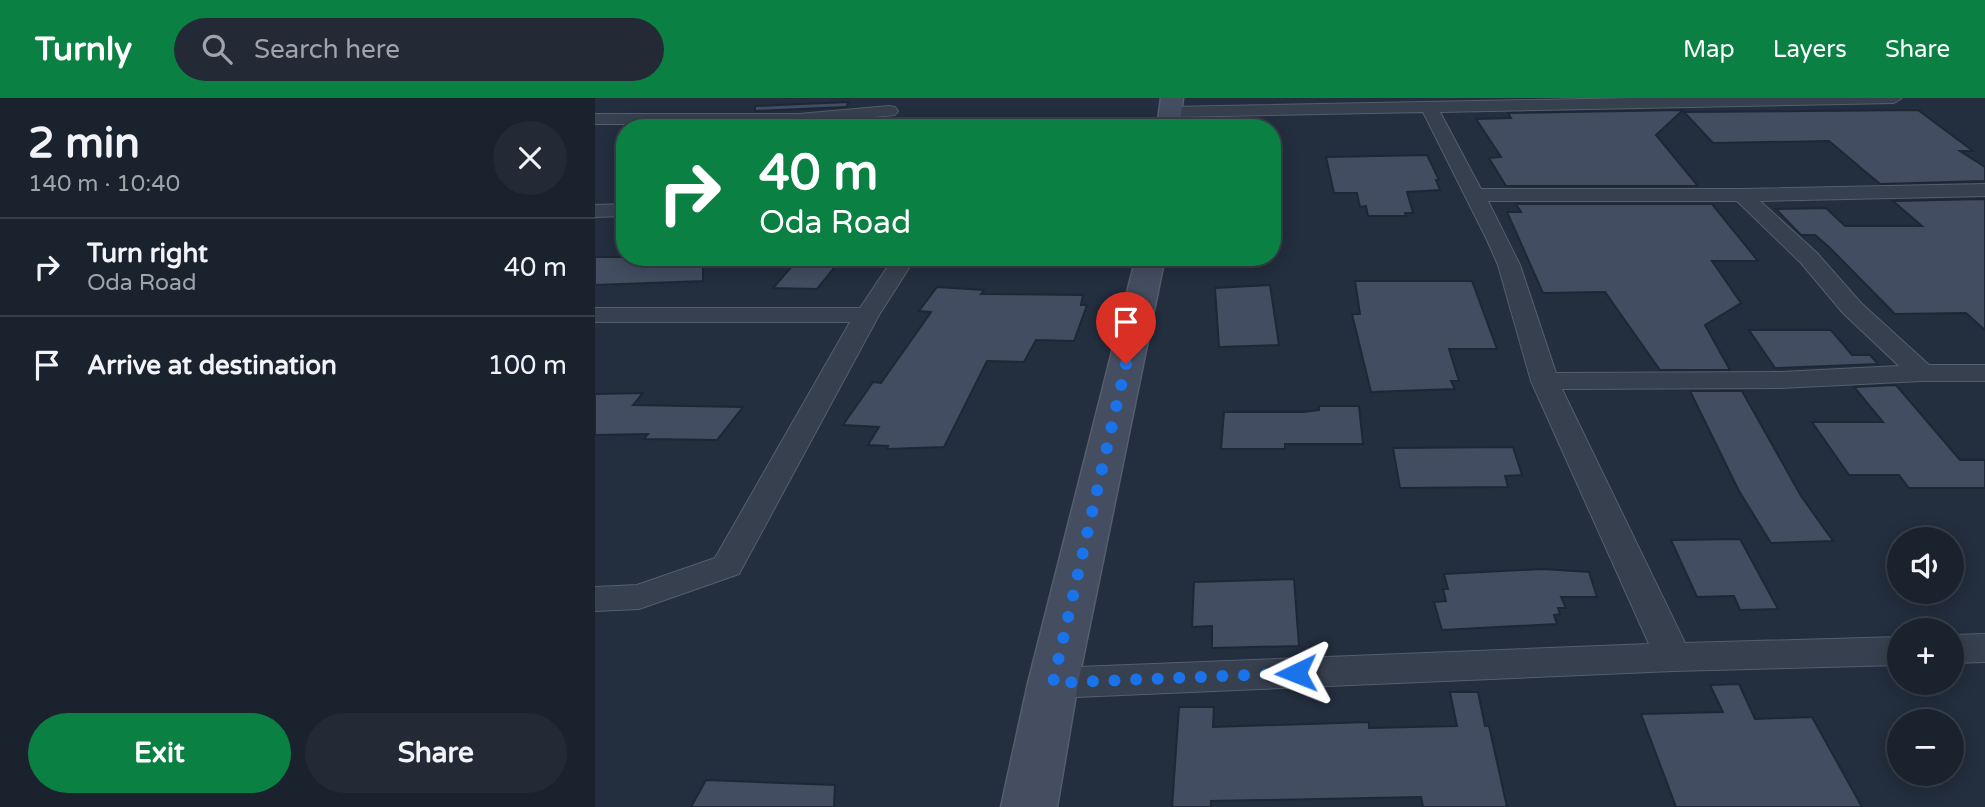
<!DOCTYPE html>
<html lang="en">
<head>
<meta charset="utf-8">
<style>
	body { margin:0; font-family:"Varela Round",sans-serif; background:#232a36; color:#f1f3f6; height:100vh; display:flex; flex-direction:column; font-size:26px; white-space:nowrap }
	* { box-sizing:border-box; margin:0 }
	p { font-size:23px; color:#9fa4aa }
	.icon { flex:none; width:38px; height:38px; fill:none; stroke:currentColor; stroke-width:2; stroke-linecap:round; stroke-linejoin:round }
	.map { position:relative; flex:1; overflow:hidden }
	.details { display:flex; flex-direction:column; background:#1a222e; width:595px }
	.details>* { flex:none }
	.hud { position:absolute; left:21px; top:21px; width:665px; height:147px; border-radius:28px; box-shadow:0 4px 18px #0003,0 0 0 2px #383f4a; background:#0b8043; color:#fff; overflow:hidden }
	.controls { position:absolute; left:1292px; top:429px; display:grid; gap:14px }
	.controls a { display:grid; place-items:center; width:77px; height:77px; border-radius:50%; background:#1a222e; box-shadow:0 4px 18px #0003,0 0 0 2px #383f4a; font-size:35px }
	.pin { position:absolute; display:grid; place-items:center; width:60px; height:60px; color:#fff; margin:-72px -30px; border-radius:50% 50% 50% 0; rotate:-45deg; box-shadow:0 0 7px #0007 }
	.pin .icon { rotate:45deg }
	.me { position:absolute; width:77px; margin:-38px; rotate:268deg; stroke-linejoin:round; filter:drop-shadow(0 0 5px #0008) }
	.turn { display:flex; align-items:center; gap:24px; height:147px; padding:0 28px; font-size:32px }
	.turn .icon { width:91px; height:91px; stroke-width:2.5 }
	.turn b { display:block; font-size:49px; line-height:60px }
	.round { display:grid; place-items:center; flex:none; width:74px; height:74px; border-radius:37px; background:#232a36 }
	.overview { display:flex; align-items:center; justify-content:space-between; height:119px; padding:0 28px }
	h1 { font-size:42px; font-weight:800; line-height:52px }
	.action { display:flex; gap:14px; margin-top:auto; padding:14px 28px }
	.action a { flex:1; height:80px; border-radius:42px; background:#0b8043; color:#fff; font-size:28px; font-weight:800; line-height:80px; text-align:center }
	.action a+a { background:#232a36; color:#f1f3f6 }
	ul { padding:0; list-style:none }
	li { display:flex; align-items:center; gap:21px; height:98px; padding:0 28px; border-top:2px solid #383f4a }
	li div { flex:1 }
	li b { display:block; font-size:26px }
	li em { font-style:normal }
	header { display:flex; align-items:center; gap:42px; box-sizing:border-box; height:98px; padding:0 35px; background:#0b8043; color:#fff }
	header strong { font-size:33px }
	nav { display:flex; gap:38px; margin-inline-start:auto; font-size:24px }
	.search { width:490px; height:63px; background:#232a36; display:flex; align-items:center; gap:18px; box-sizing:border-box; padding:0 24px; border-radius:38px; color:#9fa4aa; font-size:26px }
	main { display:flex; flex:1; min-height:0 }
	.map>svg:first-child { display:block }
	.building { fill:#424d61; stroke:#1e2735; stroke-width:2 }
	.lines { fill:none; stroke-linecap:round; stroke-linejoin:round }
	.street-casing { stroke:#555e6c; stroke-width:2 }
	.secondary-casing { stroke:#555e6c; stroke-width:3 }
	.street { fill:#37404e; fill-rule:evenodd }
	.secondary { fill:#454e61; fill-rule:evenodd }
	.route { stroke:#1a73e8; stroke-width:12; stroke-dasharray:0 21.6 }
</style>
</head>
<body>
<header>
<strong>Turnly</strong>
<div class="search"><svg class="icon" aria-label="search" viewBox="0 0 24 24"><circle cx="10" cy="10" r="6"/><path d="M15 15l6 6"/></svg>Search here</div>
<nav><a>Map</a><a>Layers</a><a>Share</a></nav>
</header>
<main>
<section class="details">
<div class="overview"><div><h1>2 min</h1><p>140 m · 10:40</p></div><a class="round"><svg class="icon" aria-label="close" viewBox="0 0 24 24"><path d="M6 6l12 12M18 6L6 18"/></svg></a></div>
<ul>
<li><svg class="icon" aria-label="right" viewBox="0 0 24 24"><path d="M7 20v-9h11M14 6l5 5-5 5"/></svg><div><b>Turn right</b><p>Oda Road</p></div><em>40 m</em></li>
<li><svg class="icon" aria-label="arrive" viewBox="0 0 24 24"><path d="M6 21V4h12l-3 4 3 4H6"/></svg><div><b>Arrive at destination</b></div><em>100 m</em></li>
</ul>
<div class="action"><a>Exit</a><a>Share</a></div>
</section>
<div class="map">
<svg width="1390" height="709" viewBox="0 0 1390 709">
	<rect width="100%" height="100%" fill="#232e3e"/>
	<g class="building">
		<polygon points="254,4 251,9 160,13 160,8"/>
		<polygon points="1088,12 1061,37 1103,88 911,88 894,60 906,59 881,21 916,20 913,15"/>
		<polygon points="1323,12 1378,53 1365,53 1390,69 1390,83 1285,86 1234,43 1118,45 1089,14"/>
		<polygon points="832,57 844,82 841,82 845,92 812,94 818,115 810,115 811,118 773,118 771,108 765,109 762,95 739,95 731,59"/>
		<polygon points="1390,101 1390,232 1371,215 1300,216 1234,149 1220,137 1206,137 1181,111 1231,110 1250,128 1327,128 1298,103"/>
		<polygon points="921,106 1117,106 1163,163 1117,163 1146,205 1110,227 1135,272 1065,272 1010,194 948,195 912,114 926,114"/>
		<polygon points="0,159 71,159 69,162 108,163 108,183 0,187"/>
		<polygon points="205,159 248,159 222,191 178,190"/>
		<polygon points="760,183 877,183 902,251 854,251 864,283 856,283 860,291 776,294 757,216 765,216"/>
		<polygon points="675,187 684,247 624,249 620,190"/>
		<polygon points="342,189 389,192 386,196 488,197 486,207 492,207 479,243 441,242 429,264 392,263 349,349 292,351 293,348 273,347 284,329 248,327 278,284 286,285 336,214 324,213"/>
		<polygon points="1154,232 1236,232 1257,257 1275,257 1283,266 1180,270"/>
		<polygon points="1301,287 1365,362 1390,362 1390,390 1314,390 1304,377 1254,377 1217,324 1288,324 1259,289"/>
		<polygon points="1095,293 1147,293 1206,398 1238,443 1176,445 1144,393"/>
		<polygon points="48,295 38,307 148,309 122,342 49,341 53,336 0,337 0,296"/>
		<polygon points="724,308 764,308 768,346 690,346 690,351 626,351 629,314 708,314 724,312"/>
		<polygon points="918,349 927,377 910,378 913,389 805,390 798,350"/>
		<polygon points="1145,441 1183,511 1145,512 1139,498 1102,499 1076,442"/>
		<polygon points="948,471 994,474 1002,499 966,499 971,510 963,510 965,516 959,517 962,526 847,532 839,504 851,503 848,491 853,491 849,476"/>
		<polygon points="699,481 704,548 617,550 617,528 597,529 599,484"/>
		<polygon points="1144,586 1160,621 1217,619 1267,709 1081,709 1046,616 1128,614 1115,587"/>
		<polygon points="855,594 883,594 890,628 894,628 912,709 828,709 826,699 616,703 616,709 577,709 584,609 619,609 618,629 774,624 774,630 862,628"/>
		<polygon points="111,682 240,687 239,709 96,709"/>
	</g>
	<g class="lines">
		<g class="street-casing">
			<g id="street">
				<path d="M1039,0H1307L1299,5L845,14L886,91H1147L1390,86V98L1165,103L1222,155L1266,205L1334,267H1390V283H1327L1186,290L967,291L1090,545L1304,539V567L1078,573L458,600L444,595L439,585L444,575L458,570L1054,546L936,283L903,167L892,142L828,14L574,19L565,14L574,9ZM893,103H1142L1206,165L1248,215L1304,268L1186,274L961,275L925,167Z"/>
				<polygon points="294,8 300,9 303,13 300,17 204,26 0,26 0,16 204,16"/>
				<polygon points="30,106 30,118 0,119 0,107"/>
				<polygon points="299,159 321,159 284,217 144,476 44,511 0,513 0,489 42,487 120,460 255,224 0,224 0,210 265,210"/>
				<polygon points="1390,536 1390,564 1356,565 1356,537"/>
			</g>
		</g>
		<g class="secondary-casing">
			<g id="secondary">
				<polygon points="566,0 588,0 584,30 562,30"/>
				<polygon points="541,159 570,159 483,585 462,709 406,709 433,585"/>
			</g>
		</g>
		<use href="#street" class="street"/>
		<use href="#secondary" class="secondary"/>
	</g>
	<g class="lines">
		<polyline class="route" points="531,266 458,585 701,575"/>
	</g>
</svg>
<div class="controls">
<a><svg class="icon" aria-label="sound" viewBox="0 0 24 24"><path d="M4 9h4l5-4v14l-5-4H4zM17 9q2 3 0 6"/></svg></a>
<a>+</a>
<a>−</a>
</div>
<div class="pin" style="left:531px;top:266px;background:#d93025"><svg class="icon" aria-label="arrive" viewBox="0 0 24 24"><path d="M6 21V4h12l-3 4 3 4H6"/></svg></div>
<svg class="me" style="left:701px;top:575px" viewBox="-20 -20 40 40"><path d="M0-17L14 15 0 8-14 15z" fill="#1a73e8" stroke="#fff" stroke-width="4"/></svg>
<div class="hud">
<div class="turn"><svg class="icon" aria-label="right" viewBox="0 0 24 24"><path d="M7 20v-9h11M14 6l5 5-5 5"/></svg><div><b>40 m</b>Oda Road</div></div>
</div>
</div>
</main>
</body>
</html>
